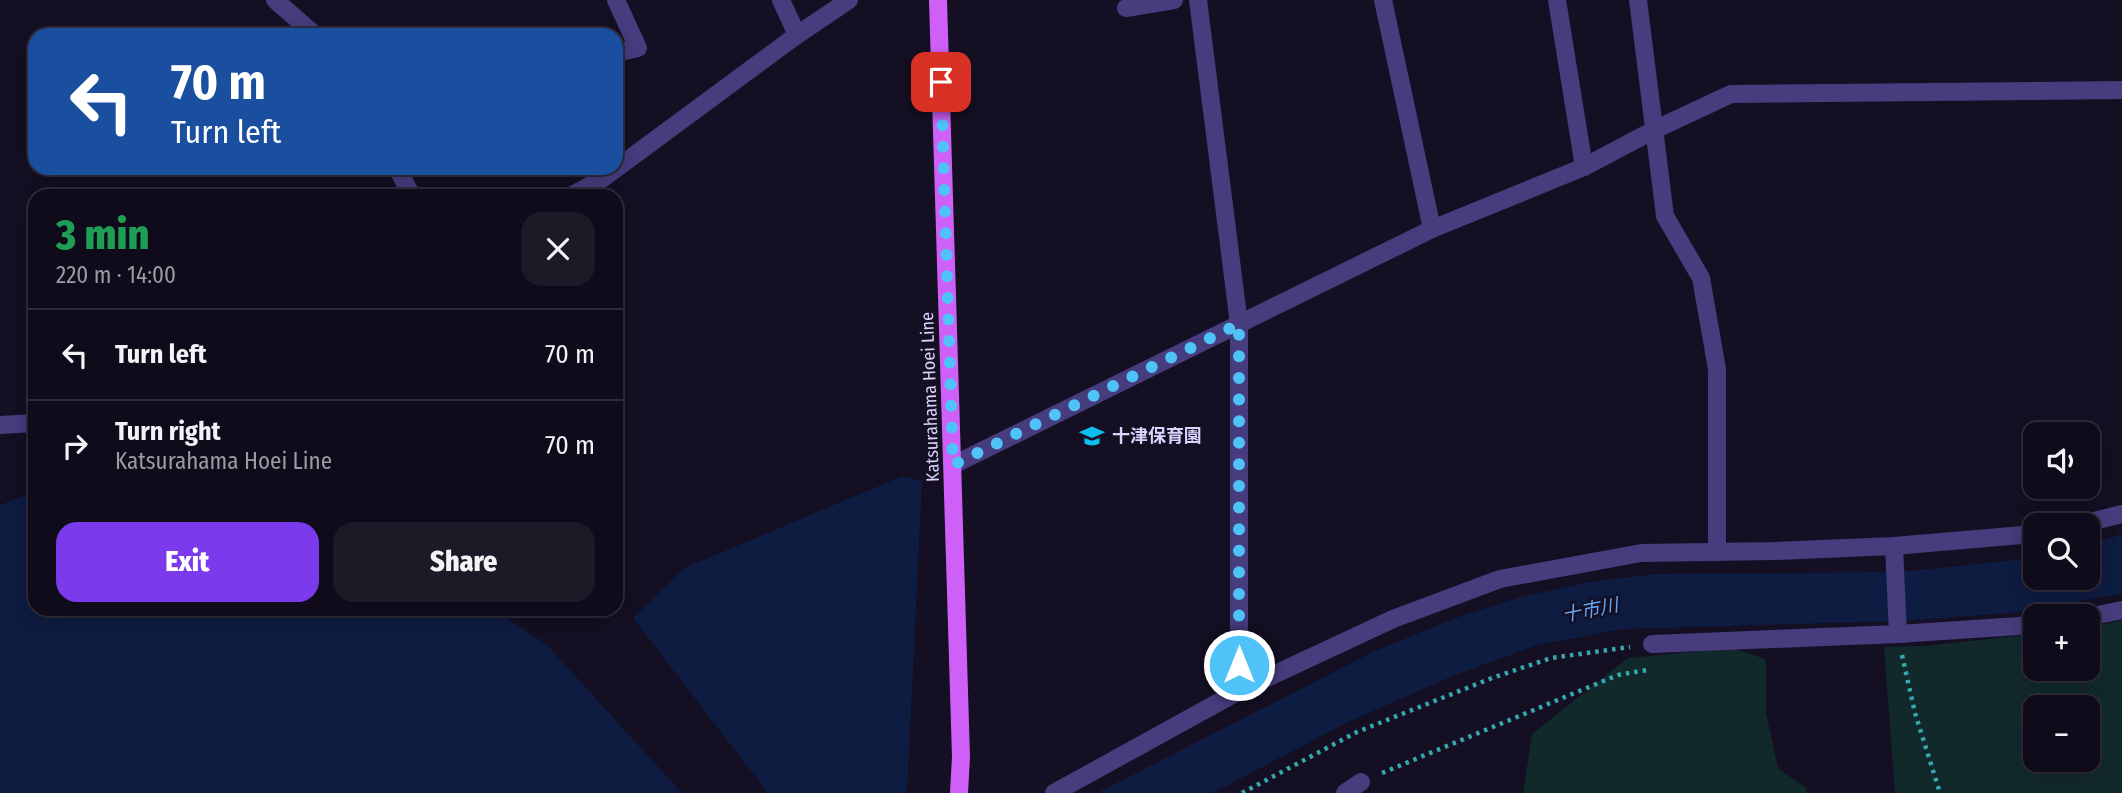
<!DOCTYPE html>
<html lang="en">
<head>
<meta charset="utf-8">
<style>
	body { margin:0; font-family:"Fira Sans Condensed","Noto Sans JP",sans-serif; background:#1d1927; color:#f1f3f6; height:100vh; display:flex; flex-direction:column; font-size:26px; white-space:nowrap }
	* { box-sizing:border-box; margin:0 }
	p { font-size:23px; color:#9b9ba2 }
	.icon { flex:none; width:38px; height:38px; fill:none; stroke:currentColor; stroke-width:2; stroke-linecap:round; stroke-linejoin:round }
	.map { position:relative; flex:1; overflow:hidden }
	.panel { position:absolute; left:28px; top:189px; width:595px; height:427px; display:flex; flex-direction:column; background:#0f0b1a; border-radius:21px; box-shadow:0 4px 18px #0003,0 0 0 2px #2f2b39 }
	.panel>* { flex:none }
	.hud { position:absolute; left:28px; top:28px; width:595px; height:147px; border-radius:21px; box-shadow:0 4px 18px #0003,0 0 0 2px #2f2b39; background:#1a4fa0; color:#fff; overflow:hidden }
	.controls { position:absolute; left:2023px; top:422px; display:grid; gap:14px }
	.controls a { display:grid; place-items:center; width:77px; height:77px; border-radius:14px; background:#0f0b1a; box-shadow:0 4px 18px #0003,0 0 0 2px #2f2b39; font-size:35px }
	.pin { position:absolute; display:grid; place-items:center; width:60px; height:60px; color:#fff; margin:-30px; border-radius:14px; box-shadow:0 4px 10px #0006 }
	.me { position:absolute; width:77px; margin:-38px; rotate:0deg; stroke-linejoin:round; filter:drop-shadow(0 0 5px #0008) }
	.turn { display:flex; align-items:center; gap:24px; height:147px; padding:0 28px; font-size:32px }
	.turn .icon { width:91px; height:91px; stroke-width:2.5 }
	.turn b { display:block; font-size:49px; line-height:60px }
	.round { display:grid; place-items:center; flex:none; width:74px; height:74px; border-radius:21px; background:#1d1927 }
	.summary { display:flex; align-items:center; justify-content:space-between; height:119px; padding:0 28px }
	h1 { font-size:42px; font-weight:800; line-height:52px; color:#1e9e55 }
	.action { display:flex; gap:14px; margin-top:auto; padding:14px 28px }
	.action a { flex:1; height:80px; border-radius:21px; background:#7c3aed; color:#fff; font-size:28px; font-weight:800; line-height:80px; text-align:center }
	.action a+a { background:#1d1927; color:#f1f3f6 }
	ul { padding:0; list-style:none }
	li { display:flex; align-items:center; gap:21px; height:91px; padding:0 28px; border-top:2px solid #2f2b39 }
	li div { flex:1 }
	li b { display:block; font-size:26px }
	li em { font-style:normal }
	.map>svg:first-child { display:block }
	.green { fill:#12292b; fill-rule:evenodd }
	.water { fill:#0e1c41 }
	.lines { fill:none; stroke-linecap:round; stroke-linejoin:round }
	.path { stroke:#35a8ae; stroke-width:4.5; stroke-dasharray:3.5 5; stroke-linecap:butt }
	.minor { stroke:#463c7e; stroke-width:18 }
	.major { stroke:#ce5ff7; stroke-width:18 }
	.route { stroke:#4fc3f7; stroke-width:12; stroke-dasharray:0 21.6 }
	.labels { text-anchor:middle; dominant-baseline:central; stroke-width:5; stroke-linejoin:round; paint-order:stroke }
	.street-label { font-size:18px; fill:#dbd2fd; stroke:#140f22 }
	.poi-label { font-size:18px; font-weight:bold; fill:#dbd2fd; stroke:#140f22; text-anchor:start }
	.water-label { font-size:19px; font-style:italic; fill:#65a4f7; stroke:#140f22 }
</style>
</head>
<body>
<div class="map">
<svg width="2122" height="793" viewBox="0 0 2122 793">
	<rect width="100%" height="100%" fill="#140f22"/>
	<g class="green">
		<path d="M2122,620V793H1895L1884,647L1925,646L2035,634V668H2088V628ZM2035,707H2088V760H2035Z"/>
		<polygon points="1731,648 1766,659 1766,713 1778,768 1806,788 1807,793 1523,793 1532,734 1628,658"/>
	</g>
	<g class="water">
		<polygon points="903,476 922,481 907,793 768,793 633,618 684,568"/>
		<polygon points="35,492 35,609 493,609 547,645 682,793 0,793 0,505"/>
		<polygon points="2122,534 2122,594 2011,613 1902,621 1622,629 1538,645 1455,675 1346,723 1213,793 1097,793 1377,650 1461,616 1521,597 1594,581 1657,574 1900,572 2035,558 2035,578 2088,578 2088,545"/>
	</g>
	<g class="lines">
		<g class="path">
			<polyline points="1902,655 1915,713 1940,793"/>
			<polyline points="1382,773 1618,675 1647,670"/>
			<polyline points="1242,793 1357,732 1492,678 1551,658 1630,647"/>
		</g>
		<g class="minor">
			<polyline points="275,0 315,35"/>
			<polyline points="781,0 797,35"/>
			<polyline points="1198,0 1239,324 1239,691"/>
			<polyline points="1383,0 1432,229"/>
			<polyline points="1557,0 1584,167"/>
			<polyline points="1638,0 1665,216 1701,278 1717,369 1717,552"/>
			<polyline points="1126,8 1174,0"/>
			<polyline points="616,53 638,48 616,0"/>
			<polyline points="397,168 412,196"/>
			<polyline points="571,196 602,179 797,35 849,0"/>
			<polyline points="0,425 35,423"/>
			<polyline points="953,465 1432,229 1584,167 1654,130 1731,94 2122,90"/>
			<polyline points="2078,525 2122,514"/>
			<polyline points="1894,546 1898,634"/>
			<polyline points="2088,617 2122,610"/>
			<polyline points="1652,644 1898,634 2035,625"/>
			<polyline points="1054,793 1239,691 1393,619 1500,579 1641,553 1775,551 1894,546 2035,534"/>
			<polyline points="1345,793 1361,782"/>
		</g>
		<polyline class="major" points="938,0 961,757 959,793"/>
	</g>
	<g class="lines">
		<polyline class="route" points="941,82 953,465 1239,324 1239,665"/>
	</g>
	<defs>
		<g id="school-bare" transform="scale(1.89)"><path d="M0-5L7-2L0 1L-7-2ZM-4 1L0 2.5L4 1V4Q0 6-4 4Z" fill="#0cbfee" stroke="#140f22" stroke-width="2.5" paint-order="stroke"/></g>
	</defs>
	<g fill-rule="evenodd">
		<use href="#school-bare" x="1092" y="436"/>
	</g>
	<g class="labels">
		<g class="street-label">
			<text transform="translate(930 397) rotate(-92)">Katsurahama Hoei Line</text>
		</g>
		<g class="poi-label">
			<text x="1112" y="436">十津保育園</text>
		</g>
		<g class="water-label">
			<text transform="translate(1590 610) rotate(-11)">十市川</text>
		</g>
	</g>
</svg>
<div class="controls">
<a><svg class="icon" aria-label="sound" viewBox="0 0 24 24"><path d="M4 9h4l5-4v14l-5-4H4zM17 9q2 3 0 6"/></svg></a>
<a><svg class="icon" aria-label="search" viewBox="0 0 24 24"><circle cx="10" cy="10" r="6"/><path d="M15 15l6 6"/></svg></a>
<a>+</a>
<a>−</a>
</div>
<div class="pin" style="left:941px;top:82px;background:#d93025"><svg class="icon" aria-label="arrive" viewBox="0 0 24 24"><path d="M6 21V4h12l-3 4 3 4H6"/></svg></div>
<svg class="me" style="left:1239px;top:665px" viewBox="-20 -20 40 40"><circle r="17" fill="#4fc3f7" stroke="#fff" stroke-width="3"/><path d="M0-11L8 9 0 5-8 9z" fill="#fff"/></svg>
<div class="hud">
<div class="turn"><svg class="icon" aria-label="left" viewBox="0 0 24 24"><path d="M17 20v-9H6M10 6l-5 5 5 5"/></svg><div><b>70 m</b>Turn left</div></div>
</div>
<section class="panel">
<div class="summary"><div><h1>3 min</h1><p>220 m · 14:00</p></div><a class="round"><svg class="icon" aria-label="close" viewBox="0 0 24 24"><path d="M6 6l12 12M18 6L6 18"/></svg></a></div>
<ul>
<li><svg class="icon" aria-label="left" viewBox="0 0 24 24"><path d="M17 20v-9H6M10 6l-5 5 5 5"/></svg><div><b>Turn left</b></div><em>70 m</em></li>
<li><svg class="icon" aria-label="right" viewBox="0 0 24 24"><path d="M7 20v-9h11M14 6l5 5-5 5"/></svg><div><b>Turn right</b><p>Katsurahama Hoei Line</p></div><em>70 m</em></li>
</ul>
<div class="action"><a>Exit</a><a>Share</a></div>
</section>
</div>
</body>
</html>
